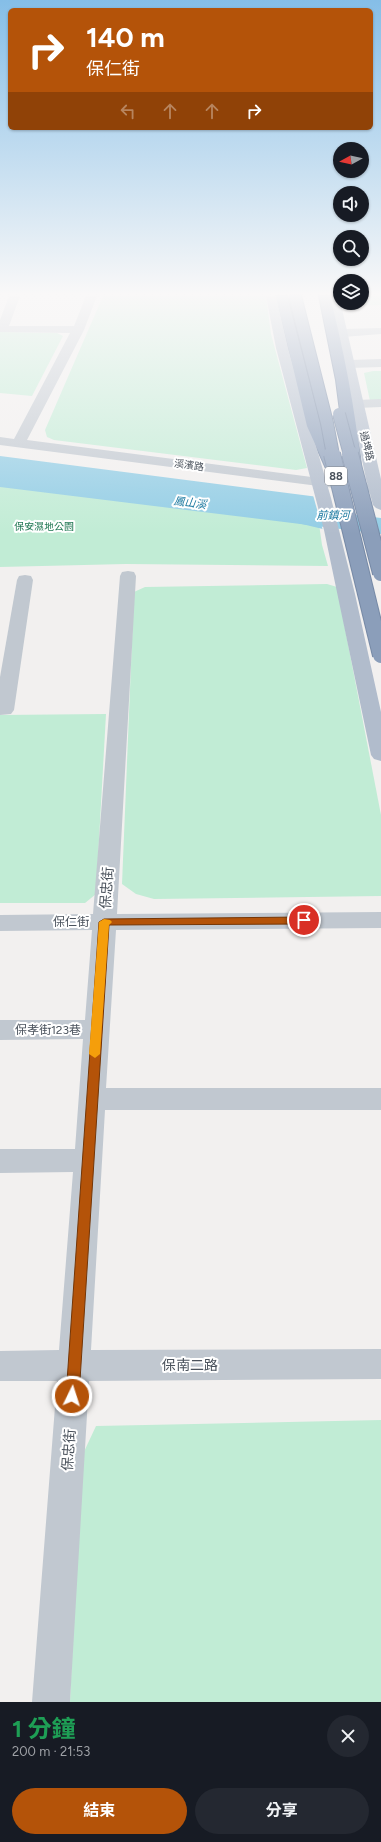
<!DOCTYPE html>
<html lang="zh-TW">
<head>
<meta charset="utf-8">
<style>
	body { margin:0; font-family:Figtree,"Noto Sans TC",sans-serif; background:#242831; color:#f1f3f6; height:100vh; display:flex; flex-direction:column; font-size:15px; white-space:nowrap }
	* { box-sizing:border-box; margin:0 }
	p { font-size:13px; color:#9ea1a6 }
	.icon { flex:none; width:22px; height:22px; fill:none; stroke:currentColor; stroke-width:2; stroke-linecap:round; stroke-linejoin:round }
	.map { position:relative; height:1702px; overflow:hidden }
	.side { display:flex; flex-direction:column; background:#171b24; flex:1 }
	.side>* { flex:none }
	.guide { position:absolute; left:8px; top:8px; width:365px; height:122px; border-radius:6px; box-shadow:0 1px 3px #0004; background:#b45309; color:#fff; overflow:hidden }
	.needle { width:26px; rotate:262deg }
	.controls { position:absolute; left:333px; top:142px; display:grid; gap:8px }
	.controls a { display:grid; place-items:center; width:36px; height:36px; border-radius:50%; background:#171b24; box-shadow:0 1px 3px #0004; font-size:20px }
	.pin { position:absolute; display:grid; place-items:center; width:34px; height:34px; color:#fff; margin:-17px; border:2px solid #fff; border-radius:50%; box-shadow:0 1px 4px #0007 }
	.me { position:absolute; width:44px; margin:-22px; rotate:4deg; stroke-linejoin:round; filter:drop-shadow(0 0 3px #0008) }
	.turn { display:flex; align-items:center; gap:14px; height:84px; padding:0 12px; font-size:18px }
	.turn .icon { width:52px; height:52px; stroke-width:2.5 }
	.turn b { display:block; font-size:28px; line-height:34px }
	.lanes { display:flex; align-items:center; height:38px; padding:0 12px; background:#0003; justify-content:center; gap:20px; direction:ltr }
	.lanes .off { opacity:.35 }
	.round { display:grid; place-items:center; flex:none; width:42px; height:42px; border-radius:21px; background:#242831 }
	.summary { display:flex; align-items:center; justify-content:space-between; height:68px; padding:0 12px }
	h1 { font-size:24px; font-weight:700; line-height:30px; color:#1e9e55 }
	.cta { display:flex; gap:8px; margin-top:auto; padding:8px 12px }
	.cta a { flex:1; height:46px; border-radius:24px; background:#b45309; color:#fff; font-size:16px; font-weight:700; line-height:46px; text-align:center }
	.cta a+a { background:#242831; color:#f1f3f6 }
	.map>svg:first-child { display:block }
	.green { fill:#c1ecd5 }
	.water { fill:#92cde5 }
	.pier { fill:#f2f0ef }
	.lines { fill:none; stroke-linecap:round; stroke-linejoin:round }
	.river { fill:#92cde5; fill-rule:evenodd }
	.highway-casing { stroke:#7689a6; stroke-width:2 }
	.minor { fill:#c1c8d0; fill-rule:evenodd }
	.major { fill:#b1bccc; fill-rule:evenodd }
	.highway { fill:#8b9eba; fill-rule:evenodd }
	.highway-bridge-far1-casing { stroke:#7689a6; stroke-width:14; stroke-linecap:butt }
	.highway-bridge-casing { stroke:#7689a6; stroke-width:18; stroke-linecap:butt }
	.highway-bridge-far1 { stroke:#8b9eba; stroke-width:12 }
	.highway-bridge { stroke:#8b9eba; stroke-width:16 }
	.route { fill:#b45309; stroke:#753606 }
	.slow { fill:#f59e0b }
	.labels { text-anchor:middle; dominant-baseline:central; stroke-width:4; stroke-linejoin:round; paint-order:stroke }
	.far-street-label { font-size:10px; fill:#49515b; stroke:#fff }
	.far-park-label { font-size:10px; fill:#1f7752; stroke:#fff }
	.shield { fill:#fff; stroke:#80858c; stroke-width:1 }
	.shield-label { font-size:11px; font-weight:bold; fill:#49515b }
	.far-water-label { font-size:11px; font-style:italic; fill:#18779f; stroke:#fff }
	.street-label { font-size:12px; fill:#49515b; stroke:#fff }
	.near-street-label { font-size:14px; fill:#49515b; stroke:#fff }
</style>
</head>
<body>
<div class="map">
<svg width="381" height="1702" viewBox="0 0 381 1702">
	<rect width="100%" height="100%" fill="#f2f0ef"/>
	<g class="green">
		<polygon points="103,296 266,296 271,334 307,468 296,470 54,440 47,437 45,430"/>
		<polygon points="362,296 381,296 381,305 348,306 347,303 362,303"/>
		<polygon points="0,332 57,333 63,336 32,396 0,393"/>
		<polygon points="373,371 381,371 381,401 370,401 364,373"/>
		<polygon points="0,480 319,524 322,545 328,566 126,564 0,567"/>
		<polygon points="327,584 337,587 381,815 381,896 154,899 136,894 122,884 134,592 145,587"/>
		<polygon points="106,714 96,894 85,903 0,903 0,715"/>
		<polygon points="381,1420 381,1702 70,1702 81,1458 96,1426"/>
	</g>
	<polygon class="water" points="0,456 381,505 327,530 240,509 143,501 60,483 0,479"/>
	<polygon class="pier" points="313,495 381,503 381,538 323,531"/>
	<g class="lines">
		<polygon class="river" points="0,471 381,518 381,534 0,487"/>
		<g class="highway-casing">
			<g id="highway">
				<polygon points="276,296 287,296 321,426 343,475 341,478 331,478 329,475 307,426"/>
				<path d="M319,296H330C344,352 355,408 361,465L359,468H349L347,465L336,380Z"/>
			</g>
		</g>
		<g class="minor">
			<polygon points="9,296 20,296 9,326 74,326 86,296 97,296 84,330 27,440 381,486 381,494 0,445 0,437 14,439 70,333 0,332 0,320"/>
			<polygon points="381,328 381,334 343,337 337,333 343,329"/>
			<polygon points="381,359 381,367 349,368 343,364 349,360"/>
			<polygon points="381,399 381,407 357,408 350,404 357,400"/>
			<polygon points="128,571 134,572 136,576 117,914 381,912 381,928 116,930 106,1088 381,1088 381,1110 105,1110 91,1350 381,1349 381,1379 89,1381 70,1702 32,1702 57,1381 0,1381 0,1351 59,1350 73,1172 0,1173 0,1149 75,1149 83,1039 0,1040 0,1020 85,1020 92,930 0,931 0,915 93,914 120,576 122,572"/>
			<polygon points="25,575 31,576 33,580 14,710 11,714 0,715 0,677 17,580 19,576"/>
		</g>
		<g class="major">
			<polygon points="266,296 276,296 288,348 331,498 355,594 381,712 381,761 374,759 371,755 324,530 276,348"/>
			<polygon points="328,296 339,296 345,322 381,479 381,510 376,508 373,505 366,479"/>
		</g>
		<use href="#highway" class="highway"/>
		<g class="highway-bridge-far1-casing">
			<g id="highway-bridge-far1">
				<polyline points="295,296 327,423 333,455"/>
				<polyline points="339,414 350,455"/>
			</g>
		</g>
		<g class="highway-bridge-casing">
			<g id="highway-bridge">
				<polyline points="332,454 381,655"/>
				<polyline points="350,454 381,573"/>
			</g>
		</g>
		<use href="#highway-bridge-far1" class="highway-bridge-far1"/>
		<use href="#highway-bridge" class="highway-bridge"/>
	</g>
	<linearGradient id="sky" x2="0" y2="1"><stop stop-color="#85bee7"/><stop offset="0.55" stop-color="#f9f8f8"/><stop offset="1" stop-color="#f9f8f8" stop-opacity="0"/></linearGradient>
	<rect width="381" height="534" fill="url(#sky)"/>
	<polygon class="route" points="304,917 309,920 304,924 109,925 79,1396 77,1401 72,1403 67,1401 66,1396 99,922 104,919"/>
	<polygon class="slow" points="104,919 110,920 112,922 109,925 100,1054 95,1058 89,1054 99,922"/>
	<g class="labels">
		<g class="far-street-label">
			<text transform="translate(367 446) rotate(76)">過埤路</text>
			<text transform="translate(189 465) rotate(8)">溪濱路</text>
		</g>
		<g class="far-park-label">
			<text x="44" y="526">保安濕地公園</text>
		</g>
		<rect class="shield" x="325" y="467" width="22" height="18" rx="3"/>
		<g class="shield-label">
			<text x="336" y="476">88</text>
		</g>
		<g class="far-water-label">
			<text transform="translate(190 503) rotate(7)">鳳山溪</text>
			<text x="333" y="515">前鎮河</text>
		</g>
		<g class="street-label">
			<text x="71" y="922">保仁街</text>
			<text x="48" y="1030">保孝街123巷</text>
		</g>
		<g class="near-street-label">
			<text transform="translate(107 888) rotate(-86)">保忠街</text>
			<text x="190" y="1365">保南二路</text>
			<text transform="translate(69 1450) rotate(-86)">保忠街</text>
		</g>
	</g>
</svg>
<div class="controls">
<a><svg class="needle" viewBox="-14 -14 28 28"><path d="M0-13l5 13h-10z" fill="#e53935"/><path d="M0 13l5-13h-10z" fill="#9ea1a6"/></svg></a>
<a><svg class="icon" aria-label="sound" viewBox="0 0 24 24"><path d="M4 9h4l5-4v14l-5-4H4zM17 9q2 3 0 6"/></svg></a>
<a><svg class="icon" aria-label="search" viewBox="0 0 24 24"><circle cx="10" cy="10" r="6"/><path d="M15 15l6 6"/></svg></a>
<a><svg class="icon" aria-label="layers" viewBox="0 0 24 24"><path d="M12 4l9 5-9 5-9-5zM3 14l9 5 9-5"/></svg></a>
</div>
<div class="pin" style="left:304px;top:920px;background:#d93025"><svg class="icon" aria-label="arrive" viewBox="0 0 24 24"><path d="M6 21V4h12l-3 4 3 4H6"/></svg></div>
<svg class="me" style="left:72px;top:1396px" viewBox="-20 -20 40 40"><circle r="17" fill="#b45309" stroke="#fff" stroke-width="3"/><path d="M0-11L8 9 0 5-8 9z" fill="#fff"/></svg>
<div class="guide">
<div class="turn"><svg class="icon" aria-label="right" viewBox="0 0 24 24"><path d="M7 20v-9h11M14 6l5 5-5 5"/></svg><div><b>140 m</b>保仁街</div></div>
<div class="lanes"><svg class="icon off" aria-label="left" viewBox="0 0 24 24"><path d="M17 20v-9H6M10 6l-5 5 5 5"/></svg><svg class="icon off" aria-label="ahead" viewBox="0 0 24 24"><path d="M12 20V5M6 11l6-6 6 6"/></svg><svg class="icon off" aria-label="ahead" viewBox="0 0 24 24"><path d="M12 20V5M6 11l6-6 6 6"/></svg><svg class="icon" aria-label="right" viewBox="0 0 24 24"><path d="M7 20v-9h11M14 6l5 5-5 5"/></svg></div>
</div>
</div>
<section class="side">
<div class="summary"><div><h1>1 分鐘</h1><p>200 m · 21:53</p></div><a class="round"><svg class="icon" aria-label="close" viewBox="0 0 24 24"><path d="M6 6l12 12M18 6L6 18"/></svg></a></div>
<div class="cta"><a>結束</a><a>分享</a></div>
</section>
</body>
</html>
